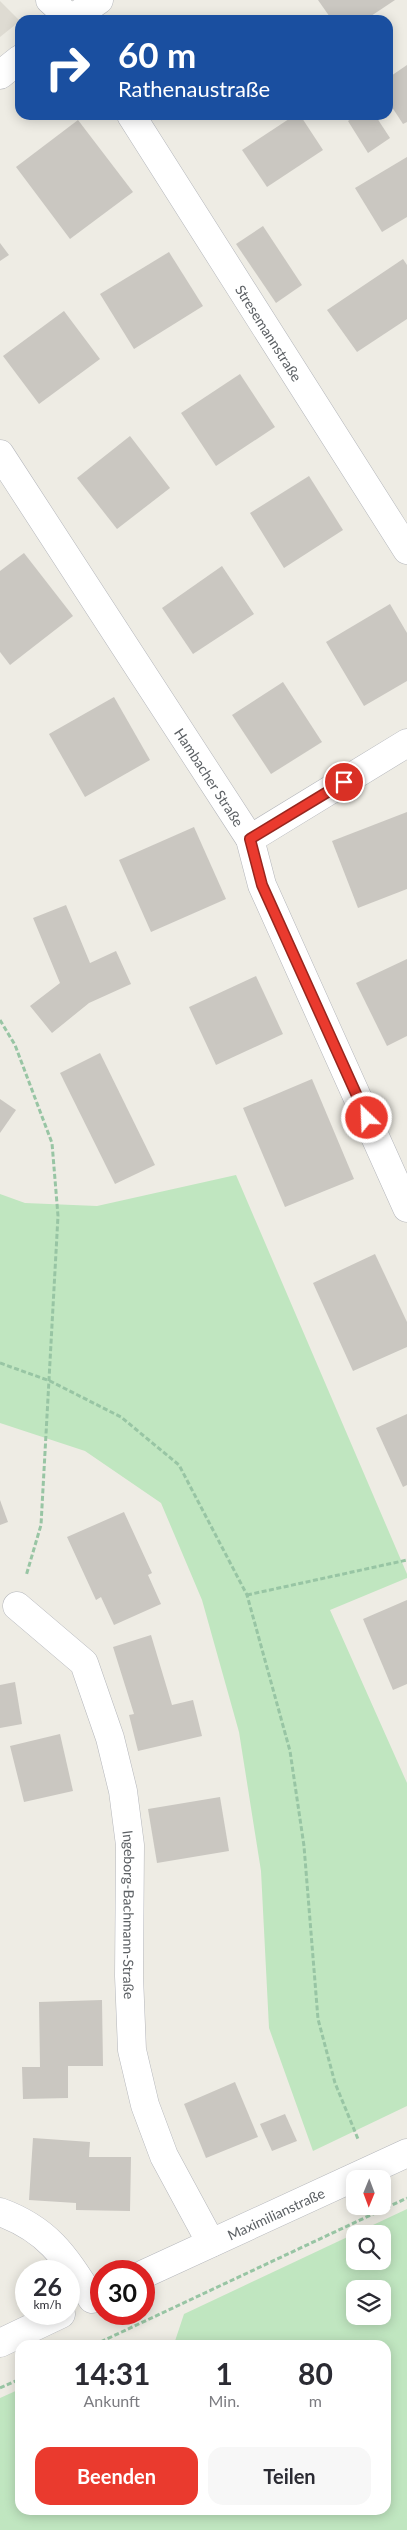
<!DOCTYPE html>
<html lang="de">
<head>
<meta charset="utf-8">
<style>
	body { margin:0; font-family:Lato,sans-serif; background:#f7f7f7; color:#2b2b33; height:100vh; display:flex; flex-direction:column; font-size:19px; white-space:nowrap }
	* { box-sizing:border-box; margin:0 }
	p { font-size:16px; color:#7c7c81 }
	.icon { flex:none; width:28px; height:28px; fill:none; stroke:currentColor; stroke-width:2; stroke-linecap:round; stroke-linejoin:round }
	.map { position:relative; flex:1; overflow:hidden }
	.panel { position:absolute; left:15px; top:2340px; width:376px; height:175px; display:flex; flex-direction:column; background:#fff; border-radius:15px; box-shadow:0 2px 12px #0003 }
	.panel>* { flex:none }
	.guide { position:absolute; left:15px; top:15px; width:378px; height:105px; border-radius:15px; box-shadow:0 2px 12px #0003; background:#1a4fa0; color:#fff; overflow:hidden }
	.needle { width:32px; rotate:181deg }
	.buttons { position:absolute; left:346px; top:2170px; display:grid; gap:10px }
	.buttons a { display:grid; place-items:center; width:45px; height:45px; border-radius:10px; background:#fff; box-shadow:0 2px 12px #0003; font-size:25px }
	.speed { position:absolute; left:15px; top:2260px; display:flex; gap:10px; font-size:25px; font-weight:700; text-align:center }
	.speed>* { display:grid; place-content:center; width:65px; height:65px; border-radius:50%; background:#fff; box-shadow:0 2px 12px #0003; line-height:1 }
	.speed small { font-size:12px; font-weight:400 }
	.speed .limit { border:8px solid #d22; background:#fff; color:#111 }
	.pin { position:absolute; display:grid; place-items:center; width:42px; height:42px; color:#fff; margin:-21px; border:2px solid #fff; border-radius:50%; box-shadow:0 1px 5px #0007 }
	.me { position:absolute; width:55px; margin:-28px; rotate:336deg; stroke-linejoin:round; filter:drop-shadow(0 0 4px #0008) }
	.turn { display:flex; align-items:center; gap:18px; height:105px; padding:0 20px; font-size:22px }
	.turn .icon { width:65px; height:65px; stroke-width:2.5 }
	.turn b { display:block; font-size:35px; line-height:42px }
	.eta { display:flex; justify-content:space-evenly; align-items:center; height:85px; text-align:center }
	.eta b { font-size:30px; font-weight:700; line-height:35px }
	.button { display:flex; gap:10px; margin-top:auto; padding:10px 20px }
	.button a { flex:1; height:58px; border-radius:15px; background:#ea3a2e; color:#fff; font-size:20px; font-weight:700; line-height:58px; text-align:center }
	.button a+a { background:#f7f7f7; color:#2b2b33 }
	.map>svg:first-child { display:block }
	.education { fill:#dedbd2 }
	.green { fill:#c0e6c0; fill-rule:evenodd }
	.building { fill:#cac7c1 }
	.lines { fill:none; stroke-linecap:round; stroke-linejoin:round }
	.minor-casing { stroke:#b4b6bb; stroke-width:29 }
	.path { stroke:#98c5a4; stroke-width:3; stroke-dasharray:5 2.5; stroke-linecap:butt }
	.minor { stroke:#fff; stroke-width:28 }
	.route-casing { stroke:#98261e; stroke-width:12 }
	.route { stroke:#ea3a2e; stroke-width:9 }
	.labels { text-anchor:middle; dominant-baseline:central; stroke-width:4; stroke-linejoin:round; paint-order:stroke }
	.street-label { font-size:14px; fill:#5c6064; stroke:#fff }
</style>
</head>
<body>
<div class="map">
<svg width="407" height="2530" viewBox="0 0 407 2530">
	<rect width="100%" height="100%" fill="#eeece4"/>
	<polygon class="education" points="0,1 20,21 0,37"/>
	<g class="green">
		<polygon points="236,1175 407,1574 407,1578 330,1610 407,1783 407,2106 313,2151 269,2028 261,1871 239,1732 202,1600 161,1503 85,1451 0,1423 0,1194 25,1203 97,1206"/>
		<path d="M407,2209V2530H0V2398L20,2389V2510H386V2345L174,2344L184,2314ZM355,2234H382V2261H355ZM355,2289H382V2316H355Z"/>
	</g>
	<g class="building">
		<polygon points="318,0 395,0 365,20 332,20"/>
		<polygon points="407,65 407,122 403,124 388,101 388,78"/>
		<polygon points="295,115 300,115 323,150 267,187 242,150"/>
		<polygon points="357,115 375,115 390,138 368,153 348,121"/>
		<polygon points="78,120 133,192 70,239 16,167"/>
		<polygon points="407,157 407,217 382,232 355,188"/>
		<polygon points="263,226 302,285 276,303 236,244"/>
		<polygon points="0,243 9,255 0,261"/>
		<polygon points="169,252 203,306 134,349 100,294"/>
		<polygon points="403,259 407,265 407,319 357,352 327,310"/>
		<polygon points="64,311 100,359 39,404 3,356"/>
		<polygon points="240,374 275,427 216,466 181,413"/>
		<polygon points="130,436 170,488 117,529 77,478"/>
		<polygon points="309,476 343,530 284,568 250,513"/>
		<polygon points="24,553 73,616 10,665 0,652 0,571"/>
		<polygon points="222,566 254,614 193,654 162,608"/>
		<polygon points="390,604 407,633 407,681 364,706 326,642"/>
		<polygon points="283,682 322,742 271,774 232,715"/>
		<polygon points="114,697 150,760 85,797 49,734"/>
		<polygon points="407,812 407,889 358,908 332,841"/>
		<polygon points="194,827 226,899 151,932 119,860"/>
		<polygon points="66,905 90,963 116,951 131,984 89,1003 52,1033 30,1006 60,983 33,918"/>
		<polygon points="407,959 407,1036 387,1046 356,983"/>
		<polygon points="256,976 283,1034 216,1065 189,1007"/>
		<polygon points="100,1053 155,1165 115,1184 60,1073"/>
		<polygon points="312,1079 354,1179 285,1207 243,1108"/>
		<polygon points="0,1099 16,1110 0,1133"/>
		<polygon points="375,1254 407,1322 407,1347 353,1371 313,1283"/>
		<polygon points="407,1414 407,1485 403,1487 376,1428"/>
		<polygon points="0,1500 8,1522 0,1525"/>
		<polygon points="124,1512 152,1573 148,1575 161,1604 114,1625 101,1597 96,1600 67,1537"/>
		<polygon points="407,1600 407,1684 393,1690 363,1619"/>
		<polygon points="151,1635 172,1705 193,1700 202,1736 138,1751 129,1715 134,1714 113,1647"/>
		<polygon points="15,1682 22,1724 0,1728 0,1685"/>
		<polygon points="60,1734 73,1791 24,1802 10,1746"/>
		<polygon points="220,1797 229,1851 157,1863 148,1809"/>
		<polygon points="102,2000 103,2066 68,2066 68,2098 23,2099 22,2067 40,2067 39,2002"/>
		<polygon points="235,2082 258,2137 206,2158 184,2104"/>
		<polygon points="285,2114 297,2141 272,2151 260,2124"/>
		<polygon points="33,2138 90,2142 89,2157 131,2157 130,2211 76,2210 76,2203 29,2200"/>
	</g>
	<g class="lines">
		<g class="minor-casing">
			<g id="minor">
				<polyline points="50,0 72,20"/>
				<polyline points="70,20 99,0"/>
				<polyline points="0,75 20,59"/>
				<path id="s1" d="M131,115L407,550"/>
				<path id="s2" d="M0,454L250,839L262,885L407,1208"/>
				<polyline points="250,839 407,743"/>
				<path id="s3" d="M17,1606L84,1663L110,1738L123,1791L130,1845L129,1976L132,2050L145,2105L164,2156L211,2243"/>
				<path d="M0,2212C49,2230 65,2257 92,2299"/>
				<path id="s4" d="M144,2274L407,2153"/>
				<polyline points="0,2343 61,2314"/>
			</g>
		</g>
		<g class="path">
			<polyline points="0,1020 15,1045 52,1143 58,1216 41,1525 26,1576"/>
			<polyline points="0,1363 50,1381 121,1417 179,1465 247,1595 290,1751 304,1846 318,2019 335,2083 358,2139"/>
			<polyline points="247,1595 407,1560"/>
			<polyline points="94,2345 407,2198"/>
			<polyline points="0,2388 20,2379"/>
		</g>
		<use href="#minor" class="minor"/>
	</g>
	<g class="lines">
		<g class="route-casing">
			<polyline id="route" points="344,782 250,839 262,885 367,1118"/>
		</g>
		<use href="#route" class="route"/>
	</g>
	<g class="labels">
		<g class="street-label">
			<text stroke="none"><textPath href="#s1" startOffset="258">Stresemannstraße</textPath></text>
			<text stroke="none"><textPath href="#s2" startOffset="385">Hambacher Straße</textPath></text>
			<text stroke="none"><textPath href="#s3" startOffset="346">Ingeborg-Bachmann-Straße</textPath></text>
			<text stroke="none"><textPath href="#s4" startOffset="145">Maximilianstraße</textPath></text>
		</g>
	</g>
</svg>
<div class="buttons">
<a><svg class="needle" viewBox="-14 -14 28 28"><path d="M0-13l5 13h-10z" fill="#e53935"/><path d="M0 13l5-13h-10z" fill="#7c7c81"/></svg></a>
<a><svg class="icon" aria-label="search" viewBox="0 0 24 24"><circle cx="10" cy="10" r="6"/><path d="M15 15l6 6"/></svg></a>
<a><svg class="icon" aria-label="layers" viewBox="0 0 24 24"><path d="M12 4l9 5-9 5-9-5zM3 14l9 5 9-5"/></svg></a>
</div>
<div class="speed"><div>26<small>km/h</small></div><div class="limit">30</div></div>
<div class="pin" style="left:344px;top:782px;background:#d93025"><svg class="icon" aria-label="arrive" viewBox="0 0 24 24"><path d="M6 21V4h12l-3 4 3 4H6"/></svg></div>
<svg class="me" style="left:367px;top:1118px" viewBox="-20 -20 40 40"><circle r="17" fill="#ea3a2e" stroke="#fff" stroke-width="3"/><path d="M0-11L8 9 0 5-8 9z" fill="#fff"/></svg>
<div class="guide">
<div class="turn"><svg class="icon" aria-label="right" viewBox="0 0 24 24"><path d="M7 20v-9h11M14 6l5 5-5 5"/></svg><div><b>60 m</b>Rathenaustraße</div></div>
</div>
<section class="panel">
<div class="eta">
<div><b>14:31</b><p>Ankunft</p></div>
<div><b>1</b><p>Min.</p></div>
<div><b>80</b><p>m</p></div>
</div>
<div class="button"><a>Beenden</a><a>Teilen</a></div>
</section>
</div>
</body>
</html>
